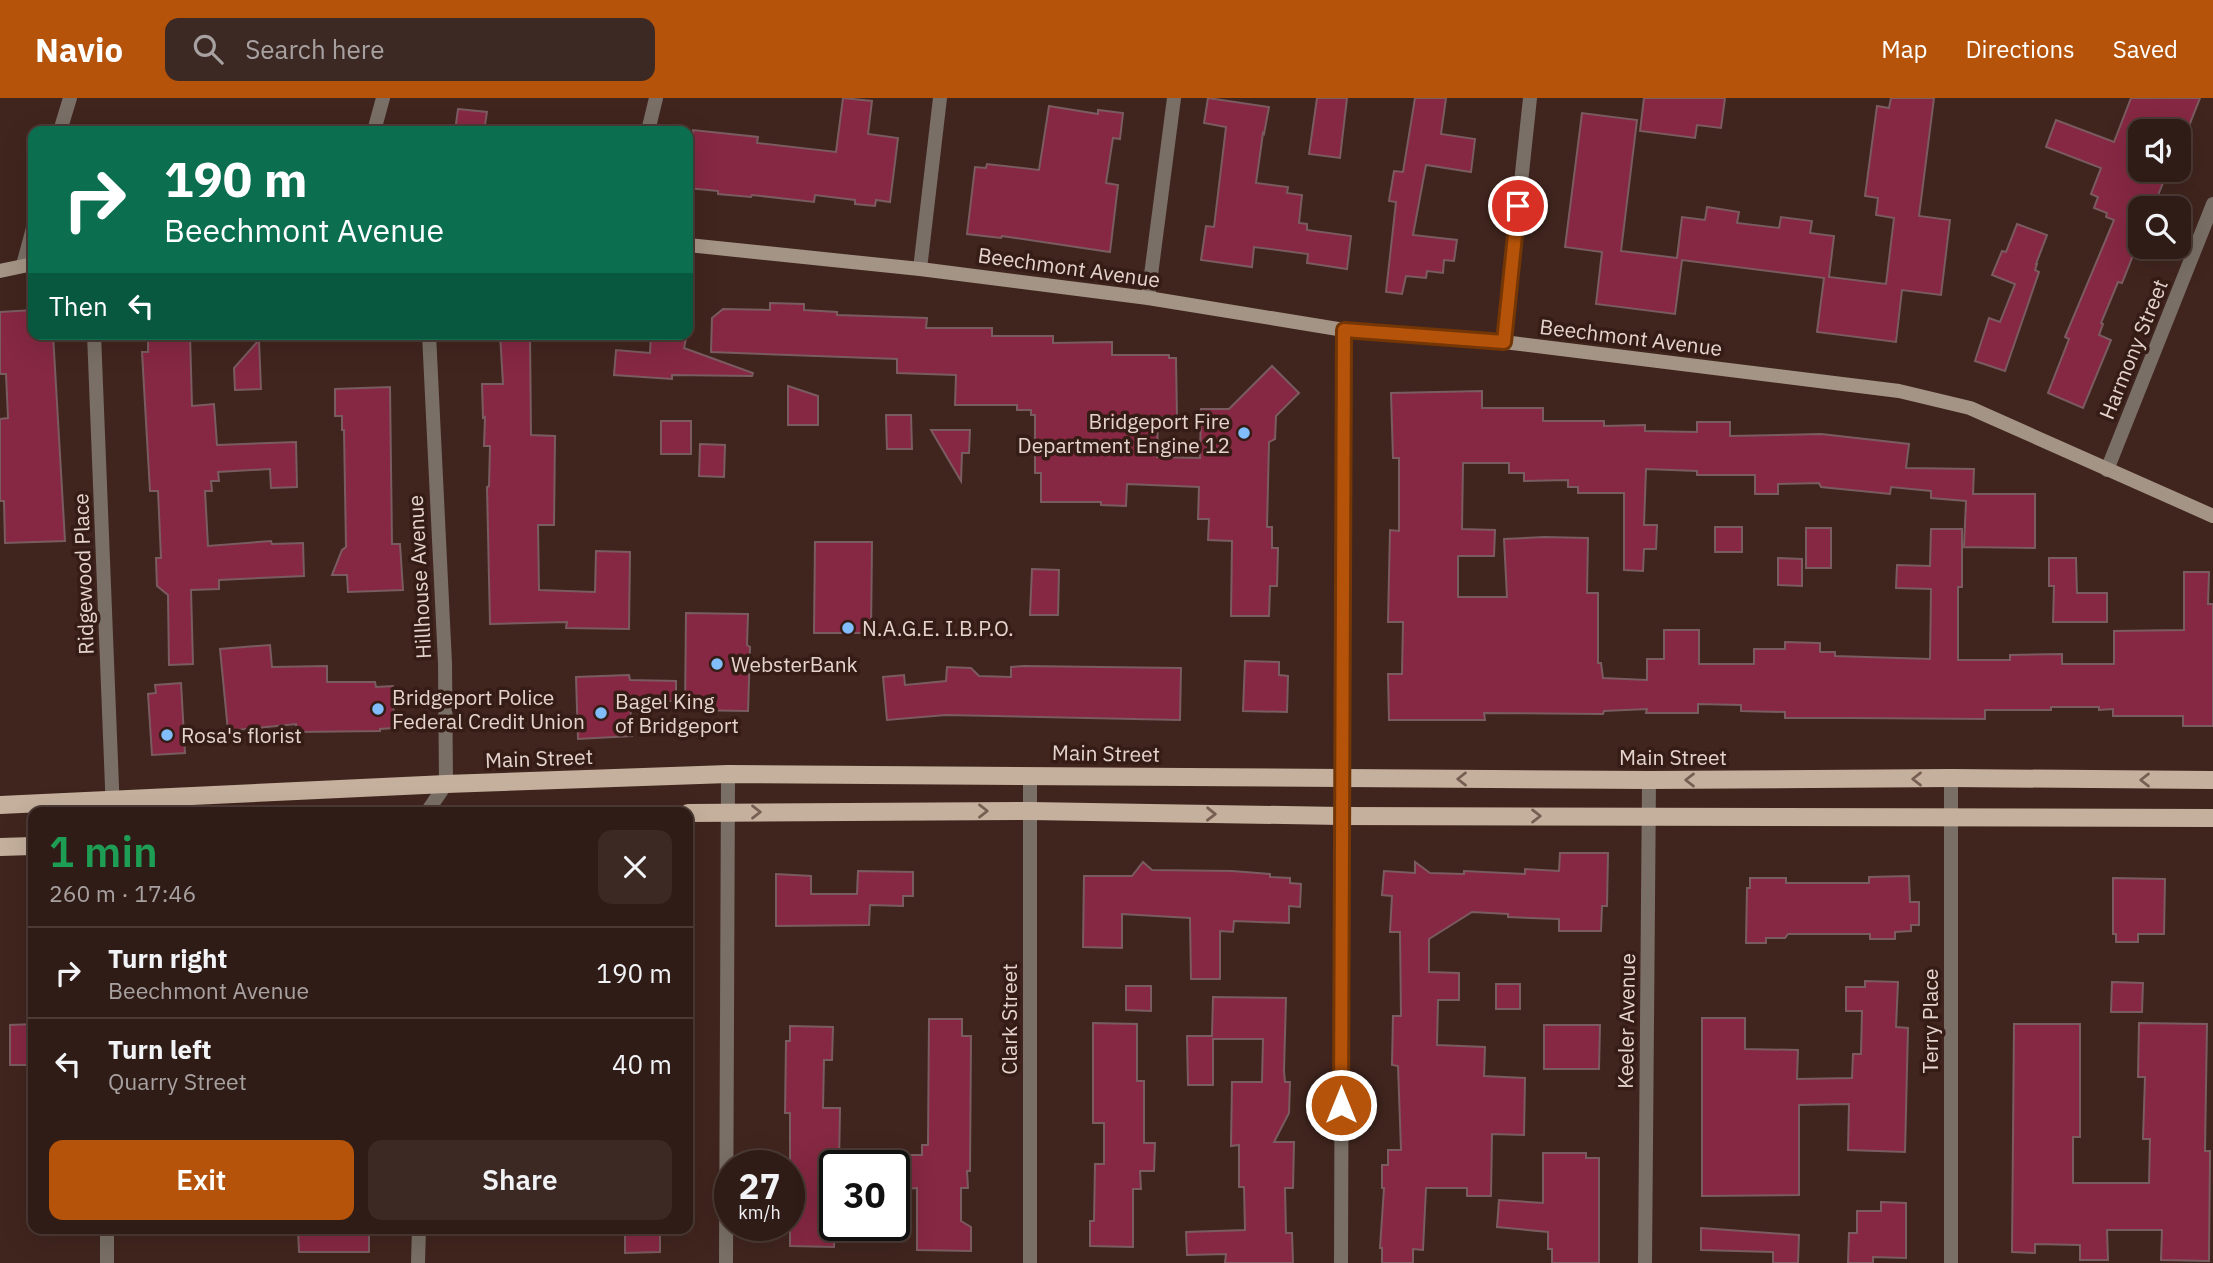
<!DOCTYPE html>
<html lang="en">
<head>
<meta charset="utf-8">
<style>
	body { margin:0; font-family:"IBM Plex Sans",sans-serif; background:#3c2923; color:#f1f3f6; height:100vh; display:flex; flex-direction:column; font-size:26px; white-space:nowrap }
	* { box-sizing:border-box; margin:0 }
	p { font-size:23px; color:#a8a1a1 }
	.icon { flex:none; width:38px; height:38px; fill:none; stroke:currentColor; stroke-width:2; stroke-linecap:round; stroke-linejoin:round }
	.map { position:relative; flex:1; overflow:hidden }
	.drawer { position:absolute; left:28px; top:709px; width:665px; height:427px; display:flex; flex-direction:column; background:#301c16; border-radius:14px; box-shadow:0 7px 28px #0002,0 0 0 2px #4b3a35 }
	.drawer>* { flex:none }
	.top-card { position:absolute; left:28px; top:28px; width:665px; height:214px; border-radius:14px; box-shadow:0 7px 28px #0002,0 0 0 2px #4b3a35; background:#0b6e4f; color:#fff; overflow:hidden }
	.controls { position:absolute; left:2128px; top:21px; display:grid; gap:14px }
	.controls a { display:grid; place-items:center; width:63px; height:63px; border-radius:14px; background:#301c16; box-shadow:0 7px 28px #0002,0 0 0 2px #4b3a35; font-size:35px }
	.speed { position:absolute; left:714px; top:1052px; display:flex; gap:14px; font-size:35px; font-weight:700; text-align:center }
	.speed>* { display:grid; place-content:center; width:91px; height:91px; border-radius:50%; background:#301c16; box-shadow:0 7px 28px #0002,0 0 0 2px #4b3a35; line-height:1 }
	.speed small { font-size:18px; font-weight:400 }
	.speed .limit { border:4px solid #111; border-radius:10px; background:#fff; color:#111 }
	.pin { position:absolute; display:grid; place-items:center; width:60px; height:60px; color:#fff; margin:-30px; border:4px solid #fff; border-radius:50%; box-shadow:0 2px 7px #0007 }
	.me { position:absolute; width:77px; margin:-38px; rotate:0deg; stroke-linejoin:round; filter:drop-shadow(0 0 5px #0008) }
	.turn { display:flex; align-items:center; gap:24px; height:147px; padding:0 21px; font-size:32px }
	.turn .icon { width:91px; height:91px; stroke-width:2.5 }
	.turn b { display:block; font-size:49px; line-height:60px }
	.then { display:flex; align-items:center; height:66px; padding:0 21px; background:#0003; gap:14px; font-size:26px }
	.round { display:grid; place-items:center; flex:none; width:74px; height:74px; border-radius:14px; background:#3c2923 }
	.headline { display:flex; align-items:center; justify-content:space-between; height:119px; padding:0 21px }
	h1 { font-size:42px; font-weight:600; line-height:52px; color:#1e9e55 }
	.primary-button { display:flex; gap:14px; margin-top:auto; padding:14px 21px }
	.primary-button a { flex:1; height:80px; border-radius:14px; background:#b45309; color:#fff; font-size:28px; font-weight:600; line-height:80px; text-align:center }
	.primary-button a+a { background:#3c2923; color:#f1f3f6 }
	ul { padding:0; list-style:none }
	li { display:flex; align-items:center; gap:21px; height:91px; padding:0 21px; border-top:2px solid #4b3a35 }
	li div { flex:1 }
	li b { display:block; font-size:26px }
	li em { font-style:normal }
	header { display:flex; align-items:center; gap:42px; box-sizing:border-box; height:98px; padding:0 35px; background:#b45309; color:#fff }
	header strong { font-size:33px }
	nav { display:flex; gap:38px; margin-inline-start:auto; font-size:24px }
	.search { width:490px; height:63px; background:#3c2923; display:flex; align-items:center; gap:18px; box-sizing:border-box; padding:0 24px; border-radius:14px; color:#a8a1a1; font-size:26px }
	.map>svg:first-child { display:block }
	.building { fill:#862843; stroke:#7a5b60; stroke-width:2 }
	.lines { fill:none; stroke-linecap:round; stroke-linejoin:round }
	.street { stroke:#796f66; stroke-width:14 }
	.secondary { stroke:#a49485; stroke-width:14 }
	.primary { stroke:#c5b09d; stroke-width:18 }
	.oneway { stroke:#765f52 }
	.route-casing { stroke:#753606; stroke-width:18 }
	.route { stroke:#b45309; stroke-width:12 }
	.poi-dot { fill:#80bdfa; stroke:#351c15; stroke-width:2.5 }
	.labels { text-anchor:middle; dominant-baseline:central; stroke-width:7; stroke-linejoin:round; paint-order:stroke }
	.street-label { font-size:21px; fill:#e5d3ce; stroke:#351c15 }
	.poi-label { font-size:21px; fill:#e5d3ce; stroke:#351c15; text-anchor:start }
</style>
</head>
<body>
<header>
<strong>Navio</strong>
<div class="search"><svg class="icon" aria-label="search" viewBox="0 0 24 24"><circle cx="10" cy="10" r="6"/><path d="M15 15l6 6"/></svg>Search here</div>
<nav><a>Map</a><a>Directions</a><a>Saved</a></nav>
</header>
<div class="map">
<svg width="2213" height="1165" viewBox="0 0 2213 1165">
	<rect width="100%" height="100%" fill="#40251e"/>
	<g class="building">
		<polygon points="843,0 872,3 868,36 898,40 890,104 876,102 875,108 855,106 855,102 815,97 814,104 752,97 751,99 718,96 718,93 688,90 688,40 692,40 693,32 758,39 757,45 836,54"/>
		<polygon points="1208,0 1269,9 1264,36 1263,35 1256,85 1288,89 1287,95 1302,97 1299,125 1307,126 1307,132 1351,138 1347,171 1307,165 1308,156 1254,149 1252,169 1201,162 1206,128 1214,129 1226,29 1204,25"/>
		<polygon points="1317,0 1347,0 1340,60 1309,56"/>
		<polygon points="1415,0 1446,0 1441,36 1475,41 1471,74 1426,67 1413,137 1457,142 1454,163 1444,162 1443,175 1427,173 1426,180 1406,178 1402,196 1386,194 1396,104 1389,103 1394,73 1403,74"/>
		<polygon points="1644,0 1725,0 1721,30 1697,27 1695,40 1640,33"/>
		<polygon points="1891,0 1934,0 1919,118 1950,122 1941,197 1902,192 1896,244 1817,234 1824,180 1682,162 1675,216 1596,206 1602,154 1565,149 1582,15 1637,22 1621,153 1677,160 1682,119 1705,122 1707,109 1739,114 1737,125 1779,130 1781,119 1812,123 1810,135 1834,138 1829,179 1886,186 1894,120 1876,117 1878,100 1865,98 1877,8 1889,10"/>
		<polygon points="2131,0 2200,0 2187,33 2183,33 2179,43 2179,33 2140,33 2140,72 2168,72 2153,110 2140,110 2140,140 2122,185 2118,184 2101,225 2103,226 2099,237 2111,242 2083,310 2048,295 2069,241 2065,239 2114,122 2106,119 2107,115 2094,110 2098,99 2091,96 2101,70 2046,49 2056,22 2114,44"/>
		<polygon points="1049,8 1098,16 1098,12 1123,15 1120,41 1113,40 1106,85 1118,87 1110,154 1002,138 1001,140 967,136 975,69 986,70 987,66 1039,72"/>
		<polygon points="458,11 487,14 484,33 455,33"/>
		<polygon points="2017,126 2047,137 2036,166 2037,166 2035,172 2039,174 2005,273 1975,263 1989,220 2000,224 2015,186 1992,177 2002,153 2006,154"/>
		<polygon points="770,205 804,206 804,212 837,214 837,217 927,220 926,230 992,230 992,238 1053,238 1053,245 1112,244 1112,257 1169,257 1169,260 1176,260 1177,319 1158,319 1157,359 1200,360 1201,311 1229,311 1272,268 1299,295 1276,318 1275,341 1269,344 1267,429 1272,429 1272,450 1278,450 1277,488 1270,488 1269,518 1231,518 1232,443 1208,442 1209,421 1198,421 1199,389 1127,386 1126,408 1101,407 1101,404 1041,404 1041,375 1035,375 1035,317 1031,317 1031,312 1017,312 1017,307 955,307 956,277 897,275 897,261 711,254 712,220 723,211 770,212"/>
		<polygon points="33,212 33,236 53,236 65,443 5,445 4,403 0,403 0,321 8,320 6,276 0,276 0,214"/>
		<polygon points="148,236 190,236 192,308 214,306 217,347 296,344 297,389 271,390 270,371 218,374 219,383 211,383 212,393 205,393 208,448 271,443 272,446 303,445 304,478 219,482 219,491 191,492 193,566 169,567 168,497 157,488 156,460 161,460 158,393 150,393 142,254 148,254"/>
		<polygon points="500,236 530,236 531,337 555,338 554,427 538,427 539,492 595,494 596,453 630,454 629,531 566,530 567,524 490,526 487,389 489,388 490,348 484,348 485,319 483,320 482,286 503,286"/>
		<polygon points="651,236 687,236 684,250 753,275 752,278 672,277 672,281 614,277 616,252 650,255"/>
		<polygon points="259,242 261,291 235,292 234,270"/>
		<polygon points="788,288 818,298 818,327 788,327"/>
		<polygon points="390,289 392,446 400,446 403,492 348,494 347,477 332,477 342,452 346,449 344,332 342,332 342,318 335,318 335,291"/>
		<polygon points="1482,293 1482,310 1543,310 1543,323 1604,323 1604,328 1645,327 1645,333 1697,334 1697,324 1730,324 1730,338 1821,336 1909,346 1906,370 1974,371 1973,396 2035,396 2035,450 1964,449 1966,403 1931,400 1931,393 1891,389 1890,396 1821,389 1819,385 1778,386 1778,396 1755,396 1755,377 1697,377 1697,373 1646,371 1644,427 1657,427 1656,451 1644,451 1643,473 1624,472 1624,395 1578,395 1578,389 1568,389 1568,382 1524,383 1524,375 1509,375 1509,365 1463,365 1462,431 1495,432 1494,458 1458,458 1458,499 1507,499 1504,441 1544,439 1588,440 1587,495 1598,495 1598,565 1601,565 1603,580 1647,582 1647,561 1664,561 1664,532 1699,532 1699,566 1754,566 1754,551 1785,551 1785,544 1820,545 1820,554 1835,554 1835,558 1930,561 1931,491 1896,490 1897,467 1930,468 1931,431 1962,431 1962,489 1958,489 1958,562 2010,562 2010,557 2062,556 2062,566 2114,566 2114,533 2184,532 2184,474 2209,474 2208,506 2213,506 2213,628 2183,628 2183,618 2113,618 2113,611 2099,612 2099,609 2051,609 2051,612 1985,612 1985,621 1850,620 1785,620 1785,614 1741,613 1741,607 1698,606 1698,615 1646,615 1647,611 1604,613 1603,616 1484,615 1485,622 1389,622 1388,576 1402,576 1403,524 1388,524 1390,432 1399,433 1399,360 1393,360 1391,295"/>
		<polygon points="886,317 911,317 912,351 887,351"/>
		<rect x="661" y="323" width="30" height="33"/>
		<polygon points="931,332 970,332 969,355 962,355 961,383"/>
		<polygon points="700,346 725,347 724,379 699,378"/>
		<rect x="1715" y="429" width="27" height="25"/>
		<rect x="1806" y="430" width="25" height="40"/>
		<polygon points="815,444 872,444 871,535 814,535"/>
		<polygon points="1778,460 1802,461 1802,488 1778,487"/>
		<polygon points="2049,460 2076,460 2077,495 2107,495 2107,524 2053,524 2054,488 2049,488"/>
		<polygon points="1032,471 1059,472 1058,517 1030,517"/>
		<polygon points="686,515 748,516 747,547 750,549 748,613 685,612"/>
		<polygon points="270,547 272,569 327,568 327,584 375,584 376,589 393,588 394,630 380,631 380,633 296,634 296,626 228,633 220,551"/>
		<polygon points="1245,563 1279,564 1279,577 1288,578 1287,614 1243,613"/>
		<polygon points="1024,568 1181,570 1180,622 946,617 887,622 883,579 904,577 905,587 946,583 947,569 971,570 979,578 1011,579 1011,569"/>
		<polygon points="629,577 630,582 676,583 676,603 630,603 632,638 578,641 576,579"/>
		<polygon points="181,585 185,655 152,657 148,596 156,595 155,587"/>
		<polygon points="1560,755 1608,755 1607,808 1602,808 1601,833 1559,833 1559,821 1508,819 1508,816 1472,814 1429,841 1429,874 1459,875 1459,902 1438,902 1437,947 1485,949 1484,978 1525,980 1524,1037 1492,1036 1491,1098 1467,1098 1467,1090 1426,1090 1423,1152 1413,1151 1413,1165 1382,1165 1382,1150 1380,1150 1384,1090 1382,1090 1382,1067 1388,1067 1388,1052 1401,1052 1398,968 1392,967 1393,918 1401,918 1400,834 1390,834 1392,798 1382,797 1384,773 1415,775 1415,764 1430,775 1464,776 1464,773 1525,776 1525,771 1559,773"/>
		<polygon points="1143,764 1152,772 1232,773 1270,776 1270,779 1290,780 1290,785 1301,786 1300,809 1289,808 1289,825 1234,823 1233,834 1220,833 1220,881 1191,881 1190,820 1122,816 1122,850 1083,849 1084,778 1132,778"/>
		<polygon points="858,773 913,774 913,798 903,798 903,808 870,807 869,827 776,828 776,776 811,778 811,796 857,796"/>
		<polygon points="1909,778 1910,804 1919,804 1919,827 1911,827 1911,833 1895,834 1895,841 1870,841 1870,836 1788,836 1785,840 1766,840 1766,845 1746,845 1747,790 1750,790 1750,780 1786,780 1786,785 1869,785 1869,779"/>
		<polygon points="2113,780 2165,781 2164,836 2138,836 2138,844 2116,844 2116,836 2113,836"/>
		<polygon points="1865,883 1898,884 1896,929 1908,930 1905,1054 1848,1052 1849,1006 1799,1007 1799,1097 1702,1098 1702,920 1745,920 1745,951 1798,952 1797,981 1852,980 1853,956 1861,956 1862,913 1846,913 1846,889 1865,889"/>
		<polygon points="2112,884 2143,885 2142,914 2111,914"/>
		<rect x="1496" y="886" width="24" height="25"/>
		<polygon points="1126,888 1151,888 1151,913 1126,912"/>
		<polygon points="1213,899 1286,900 1284,973 1285,984 1290,984 1289,1015 1274,1044 1294,1044 1293,1090 1285,1090 1286,1135 1292,1135 1293,1165 1225,1165 1226,1156 1187,1157 1186,1134 1245,1132 1244,1089 1239,1089 1239,1047 1231,1048 1232,984 1262,984 1263,941 1213,941 1213,987 1188,987 1187,938 1212,938"/>
		<polygon points="929,921 962,921 962,938 971,938 970,1073 967,1073 968,1090 961,1090 961,1123 971,1129 971,1153 917,1152 917,1090 905,1091 905,1057 922,1057 922,1047 928,1047"/>
		<polygon points="1093,925 1137,926 1137,983 1144,983 1144,1045 1155,1045 1154,1073 1140,1073 1141,1091 1133,1091 1133,1149 1090,1148 1090,1123 1094,1123 1095,1066 1104,1066 1104,1025 1093,1025"/>
		<polygon points="2139,925 2207,926 2205,1053 2210,1053 2209,1163 2161,1162 2162,1132 2107,1132 2108,1162 2080,1162 2080,1147 2035,1146 2035,1155 2012,1154 2014,926 2080,926 2080,1039 2073,1039 2073,1085 2149,1085 2150,1041 2143,1041 2145,979 2138,979"/>
		<polygon points="33,926 33,967 10,967 10,927"/>
		<polygon points="1544,927 1600,927 1599,971 1544,971"/>
		<polygon points="790,928 833,929 832,962 824,962 823,1010 840,1010 839,1068 829,1068 827,1113 835,1113 834,1149 790,1148 790,1015 785,1015 786,943 790,943"/>
		<polygon points="1543,1055 1586,1055 1586,1060 1599,1060 1599,1165 1552,1165 1552,1151 1548,1151 1548,1134 1497,1129 1499,1102 1543,1105"/>
		<polygon points="1881,1104 1906,1105 1906,1160 1873,1159 1873,1165 1848,1165 1849,1135 1857,1135 1857,1113 1881,1113"/>
		<polygon points="301,1130 369,1130 369,1154 299,1154 298,1132"/>
		<polygon points="625,1130 660,1130 660,1154 625,1155"/>
		<polygon points="1701,1130 1799,1137 1798,1165 1773,1165 1773,1154 1701,1152"/>
	</g>
	<g class="lines">
		<g class="street">
			<polyline points="60,33 70,0"/>
			<polyline points="374,33 383,0"/>
			<polyline points="648,33 656,0"/>
			<polyline points="23,167 33,130"/>
			<polyline points="920,171 940,0"/>
			<polyline points="1148,200 1174,0"/>
			<polyline points="94,236 113,714"/>
			<polyline points="1504,244 1530,0"/>
			<polyline points="2107,372 2213,106"/>
			<polyline points="1030,677 1030,1165"/>
			<polyline points="427,714 446,686 445,565 429,236"/>
			<polyline points="107,1165 107,1130"/>
			<polyline points="418,1165 419,1130"/>
			<polyline points="726,1165 728,676"/>
			<polyline points="1341,1165 1344,232"/>
			<polyline points="1645,1165 1649,682"/>
			<polyline points="1951,1165 1951,680"/>
		</g>
		<g class="secondary">
			<polyline points="688,147 920,171 1148,200 1344,232 1504,244 1899,293 1970,310 2213,418"/>
			<polyline points="0,173 33,166"/>
		</g>
		<g class="primary">
			<polyline points="0,707 446,686 728,676 1649,682 1951,680 2213,682"/>
			<polyline points="688,715 1030,713 1341,718 2213,720"/>
			<polyline points="0,749 33,748"/>
		</g>
	</g>
	<defs><path id="oneway-chevron" d="M-2-3.5L2.5 0L-2 3.5" fill="none" stroke-width="1.6" stroke-linecap="round" stroke-linejoin="round" transform="scale(1.75)"/></defs>
	<g class="oneway">
		<use href="#oneway-chevron" transform="translate(1462 681) rotate(-180)"/>
		<use href="#oneway-chevron" transform="translate(1917 681) rotate(180)"/>
		<use href="#oneway-chevron" transform="translate(1690 682) rotate(180)"/>
		<use href="#oneway-chevron" transform="translate(2145 682) rotate(-180)"/>
		<use href="#oneway-chevron" transform="translate(983 713)"/>
		<use href="#oneway-chevron" transform="translate(756 714)"/>
		<use href="#oneway-chevron" transform="translate(1211 716) rotate(1)"/>
		<use href="#oneway-chevron" transform="translate(1536 718)"/>
	</g>
	<g class="lines">
		<g class="route-casing">
			<polyline id="route" points="1341,1007 1344,232 1504,244 1518,108"/>
		</g>
		<use href="#route" class="route"/>
	</g>
	<g class="poi-dot">
		<circle cx="1244" cy="335" r="7"/>
		<circle cx="848" cy="530" r="7"/>
		<circle cx="717" cy="566" r="7"/>
		<circle cx="378" cy="611" r="7"/>
		<circle cx="601" cy="615" r="7"/>
		<circle cx="167" cy="637" r="7"/>
	</g>
	<g class="labels">
		<g class="street-label">
			<text transform="translate(1069 169) rotate(8)">Beechmont Avenue</text>
			<text transform="translate(1631 239) rotate(7)">Beechmont Avenue</text>
			<text transform="translate(2133 251) rotate(-68)">Harmony Street</text>
			<text transform="translate(83 476) rotate(-92)">Ridgewood Place</text>
			<text transform="translate(419 479) rotate(-93)">Hillhouse Avenue</text>
			<text transform="translate(1106 655) rotate(1)">Main Street</text>
			<text x="1673" y="659">Main Street</text>
			<text transform="translate(539 660) rotate(-2)">Main Street</text>
			<text transform="translate(1009 921) rotate(-90)">Clark Street</text>
			<text transform="translate(1626 923) rotate(-89)">Keeler Avenue</text>
			<text transform="translate(1930 923) rotate(-90)">Terry Place</text>
		</g>
		<g class="poi-label">
			<text x="1230" y="323" text-anchor="end">Bridgeport Fire<tspan x="1230" dy="24">Department Engine 12</tspan></text>
			<text x="862" y="530">N.A.G.E. I.B.P.O.</text>
			<text x="731" y="566">WebsterBank</text>
			<text x="392" y="599">Bridgeport Police<tspan x="392" dy="24">Federal Credit Union</tspan></text>
			<text x="615" y="603">Bagel King<tspan x="615" dy="24">of Bridgeport</tspan></text>
			<text x="181" y="637">Rosa's florist</text>
		</g>
	</g>
</svg>
<div class="controls">
<a><svg class="icon" aria-label="sound" viewBox="0 0 24 24"><path d="M4 9h4l5-4v14l-5-4H4zM17 9q2 3 0 6"/></svg></a>
<a><svg class="icon" aria-label="search" viewBox="0 0 24 24"><circle cx="10" cy="10" r="6"/><path d="M15 15l6 6"/></svg></a>
</div>
<div class="speed"><div>27<small>km/h</small></div><div class="limit">30</div></div>
<div class="pin" style="left:1518px;top:108px;background:#d93025"><svg class="icon" aria-label="arrive" viewBox="0 0 24 24"><path d="M6 21V4h12l-3 4 3 4H6"/></svg></div>
<svg class="me" style="left:1341px;top:1007px" viewBox="-20 -20 40 40"><circle r="17" fill="#b45309" stroke="#fff" stroke-width="3"/><path d="M0-11L8 9 0 5-8 9z" fill="#fff"/></svg>
<div class="top-card">
<div class="turn"><svg class="icon" aria-label="right" viewBox="0 0 24 24"><path d="M7 20v-9h11M14 6l5 5-5 5"/></svg><div><b>190 m</b>Beechmont Avenue</div></div>
<div class="then">Then<svg class="icon" aria-label="left" viewBox="0 0 24 24"><path d="M17 20v-9H6M10 6l-5 5 5 5"/></svg></div>
</div>
<section class="drawer">
<div class="headline"><div><h1>1 min</h1><p>260 m · 17:46</p></div><a class="round"><svg class="icon" aria-label="close" viewBox="0 0 24 24"><path d="M6 6l12 12M18 6L6 18"/></svg></a></div>
<ul>
<li><svg class="icon" aria-label="right" viewBox="0 0 24 24"><path d="M7 20v-9h11M14 6l5 5-5 5"/></svg><div><b>Turn right</b><p>Beechmont Avenue</p></div><em>190 m</em></li>
<li><svg class="icon" aria-label="left" viewBox="0 0 24 24"><path d="M17 20v-9H6M10 6l-5 5 5 5"/></svg><div><b>Turn left</b><p>Quarry Street</p></div><em>40 m</em></li>
</ul>
<div class="primary-button"><a>Exit</a><a>Share</a></div>
</section>
</div>
</body>
</html>
